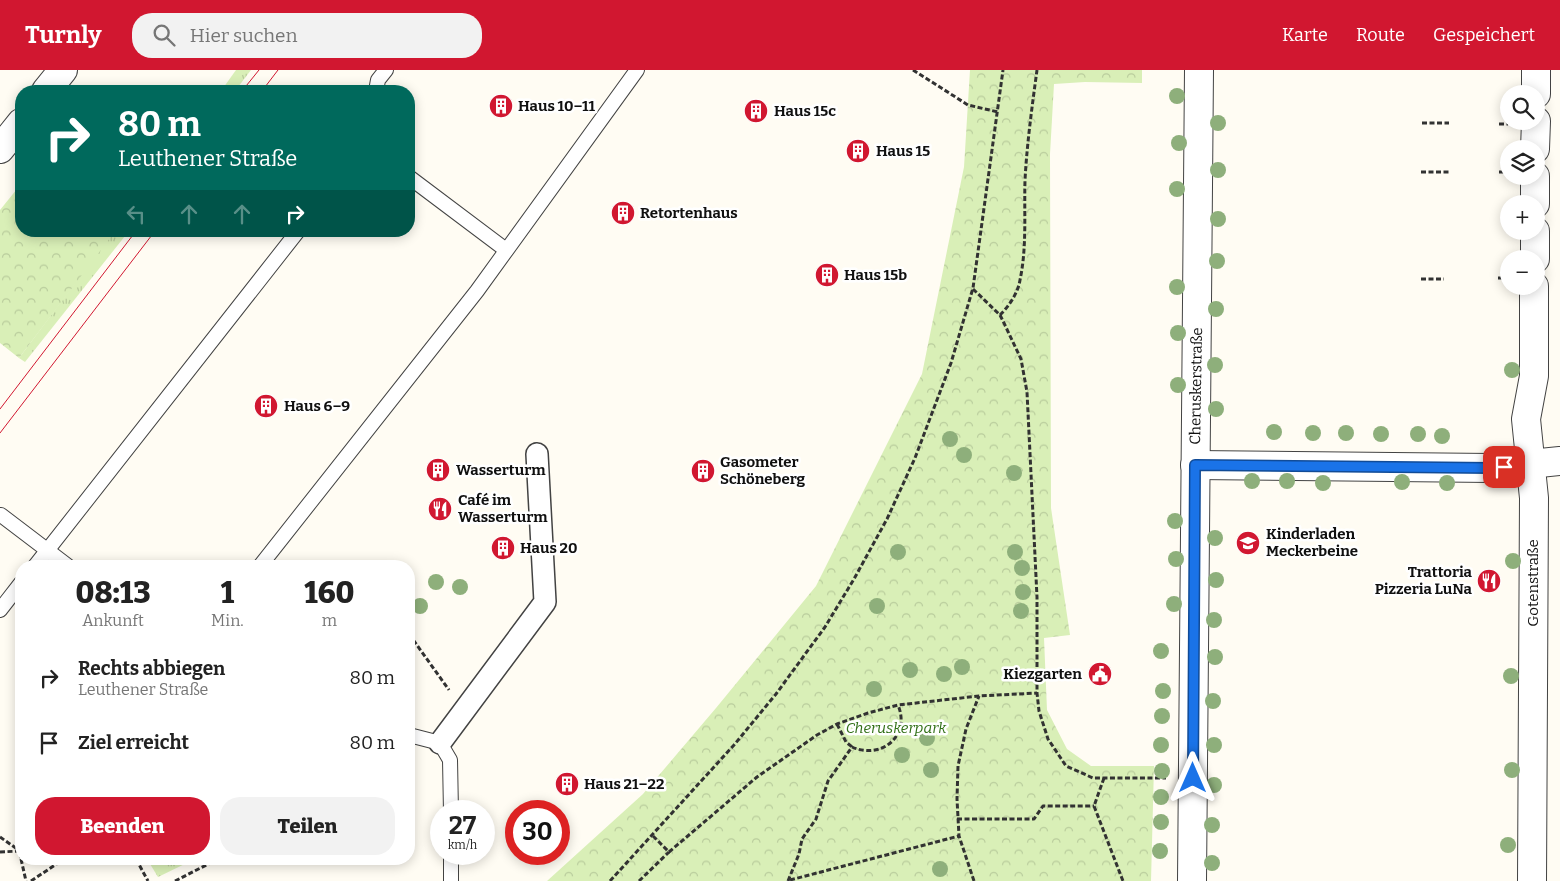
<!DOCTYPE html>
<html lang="de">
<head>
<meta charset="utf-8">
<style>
	body { margin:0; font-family:Bitter,serif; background:#f2f2f2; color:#222; height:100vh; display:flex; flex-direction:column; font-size:19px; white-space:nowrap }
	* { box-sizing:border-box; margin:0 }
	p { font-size:16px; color:#767676 }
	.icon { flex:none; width:28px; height:28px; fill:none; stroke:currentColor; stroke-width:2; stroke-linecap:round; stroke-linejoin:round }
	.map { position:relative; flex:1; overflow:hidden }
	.panel { position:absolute; left:15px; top:490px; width:400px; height:305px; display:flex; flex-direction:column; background:#fff; border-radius:20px; box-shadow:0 2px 12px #0003 }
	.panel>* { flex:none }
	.banner { position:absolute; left:15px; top:15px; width:400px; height:152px; border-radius:20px; box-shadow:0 2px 12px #0003; background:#00695c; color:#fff; overflow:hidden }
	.tools { position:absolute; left:1500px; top:15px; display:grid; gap:10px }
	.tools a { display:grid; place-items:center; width:45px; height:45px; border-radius:50%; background:#fff; box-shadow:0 2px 12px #0003; font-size:25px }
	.speed { position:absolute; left:430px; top:730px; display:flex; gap:10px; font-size:25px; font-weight:700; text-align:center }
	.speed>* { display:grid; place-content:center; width:65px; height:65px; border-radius:50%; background:#fff; box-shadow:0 2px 12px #0003; line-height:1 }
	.speed small { font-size:12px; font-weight:400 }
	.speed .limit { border:8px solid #d22; background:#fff; color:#111 }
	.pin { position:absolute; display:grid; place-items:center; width:42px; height:42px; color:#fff; margin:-21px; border-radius:10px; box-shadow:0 2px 8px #0006 }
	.me { position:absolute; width:55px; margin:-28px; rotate:0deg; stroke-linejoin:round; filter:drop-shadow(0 0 4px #0008) }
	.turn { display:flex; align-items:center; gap:18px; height:105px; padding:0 20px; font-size:22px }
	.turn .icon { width:65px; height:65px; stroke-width:2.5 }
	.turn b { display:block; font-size:35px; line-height:42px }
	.lanes { display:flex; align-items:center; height:48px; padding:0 20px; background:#0003; justify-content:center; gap:25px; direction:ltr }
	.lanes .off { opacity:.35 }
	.eta { display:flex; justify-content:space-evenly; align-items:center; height:85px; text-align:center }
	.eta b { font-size:30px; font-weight:800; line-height:35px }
	.action { display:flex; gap:10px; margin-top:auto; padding:10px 20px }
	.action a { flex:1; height:58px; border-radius:20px; background:#d11730; color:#fff; font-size:20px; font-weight:800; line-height:58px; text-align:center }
	.action a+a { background:#f2f2f2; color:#222 }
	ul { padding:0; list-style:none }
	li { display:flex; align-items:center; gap:15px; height:65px; padding:0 20px }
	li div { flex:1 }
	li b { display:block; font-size:19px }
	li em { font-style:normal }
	header { display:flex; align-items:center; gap:30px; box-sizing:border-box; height:70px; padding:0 25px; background:#d11730; color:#fff }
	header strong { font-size:24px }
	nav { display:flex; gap:28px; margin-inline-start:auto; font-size:18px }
	.search { width:350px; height:45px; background:#f2f2f2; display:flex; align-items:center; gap:12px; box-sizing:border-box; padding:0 18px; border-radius:20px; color:#767676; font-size:19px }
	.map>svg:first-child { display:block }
	.grass { fill:url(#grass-tufts) }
	.park { fill:url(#park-crowns) }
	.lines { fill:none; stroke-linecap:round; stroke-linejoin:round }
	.service-casing { stroke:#434343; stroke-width:16 }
	.pedestrian-casing { stroke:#434343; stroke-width:24 }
	.minor-casing { stroke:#434343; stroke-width:30 }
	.path { stroke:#323232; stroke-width:3; stroke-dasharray:5 2.5; stroke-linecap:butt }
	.service { stroke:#fff; stroke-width:14 }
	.pedestrian { stroke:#fff; stroke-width:21 }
	.minor { stroke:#fff; stroke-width:28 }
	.tram { stroke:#d11730; stroke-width:1 }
	.tree { fill:#8eaf7b }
	.route-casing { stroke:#114b97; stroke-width:12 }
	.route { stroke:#1a73e8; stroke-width:9 }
	.labels { text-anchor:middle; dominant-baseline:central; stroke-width:5; stroke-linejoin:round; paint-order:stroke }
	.poi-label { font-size:15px; font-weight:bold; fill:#101010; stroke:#fff; text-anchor:start }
	.street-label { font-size:15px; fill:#101010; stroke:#fff }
	.park-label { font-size:15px; font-style:italic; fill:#327018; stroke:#fff }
</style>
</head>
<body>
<header>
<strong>Turnly</strong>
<div class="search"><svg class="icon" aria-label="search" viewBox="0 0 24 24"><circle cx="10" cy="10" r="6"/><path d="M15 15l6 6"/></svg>Hier suchen</div>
<nav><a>Karte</a><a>Route</a><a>Gespeichert</a></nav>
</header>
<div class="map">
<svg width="1560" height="811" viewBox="0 0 1560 811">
	<defs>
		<pattern id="grass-tufts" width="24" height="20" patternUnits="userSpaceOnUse" patternTransform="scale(1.25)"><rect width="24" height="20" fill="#d9efb7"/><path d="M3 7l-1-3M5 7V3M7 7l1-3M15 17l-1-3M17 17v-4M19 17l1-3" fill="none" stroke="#b9cc9c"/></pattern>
		<pattern id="park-crowns" width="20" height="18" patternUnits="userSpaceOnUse" patternTransform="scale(1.25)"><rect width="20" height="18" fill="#d9efb7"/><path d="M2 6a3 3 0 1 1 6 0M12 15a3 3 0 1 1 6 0" fill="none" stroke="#b9cc9c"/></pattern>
	</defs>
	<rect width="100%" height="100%" fill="#fffcf3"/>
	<g class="grass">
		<polygon points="236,0 251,0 235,21 221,21"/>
		<polygon points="114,161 129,161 25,292 19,288"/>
		<polygon points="147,789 195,789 158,807"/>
	</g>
	<g class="park">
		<polygon points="970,0 1142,0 1142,13 1085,12 1054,14 1050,84 1051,438 1070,565 1044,568 1047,640 1067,679 1091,696 1154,696 1151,811 547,811 643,724 716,638 816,516 922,304 964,97"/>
		<polygon points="21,114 21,161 109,161 113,164 19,288 0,273 0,140"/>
	</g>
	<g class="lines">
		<g class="service-casing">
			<g id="service">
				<polyline points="376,21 378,10 386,0"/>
				<polyline points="409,107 506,180"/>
				<polyline points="1,445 68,496"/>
				<polyline points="35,496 298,161"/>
				<polyline points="260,496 477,221 637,0"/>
				<polyline points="0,540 21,513"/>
				<polyline points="409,665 440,673 450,690 451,741"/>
				<polyline points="451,784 451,811"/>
			</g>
		</g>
		<g class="pedestrian-casing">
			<polyline id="pedestrian" points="440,673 545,532 537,384"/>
		</g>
		<g class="minor-casing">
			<g id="minor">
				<polyline points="46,21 63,0"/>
				<polyline points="1536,24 1536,0"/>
				<polyline points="0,79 21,53"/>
				<polyline points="1535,79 1536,51"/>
				<polyline points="1535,134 1535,106"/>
				<polyline points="1535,189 1535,161"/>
				<polyline points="1195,395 1491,398 1560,391"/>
				<polyline points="1192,811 1199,0"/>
				<polyline points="1532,811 1534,428 1526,349 1534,306 1534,216"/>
			</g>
		</g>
		<g class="path">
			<polyline points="913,0 968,35 998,42"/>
			<polyline points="1422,53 1449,53"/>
			<polyline points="1499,54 1508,54"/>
			<polyline points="1421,102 1449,102"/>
			<polyline points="1499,102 1507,102"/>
			<polyline points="1498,208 1506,208"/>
			<polyline points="1421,209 1444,209"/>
			<polyline points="973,219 1000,245 1003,251 1021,289 1027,322 1037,527 1037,623 1039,641 1048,669 1066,696 1093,708 1166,708"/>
			<path d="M1000,245C1009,236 1018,223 1020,210C1027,177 1024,143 1025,110C1027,73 1032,37 1037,0"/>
			<polyline points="409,564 449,620"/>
			<polyline points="837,654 846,672 852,677"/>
			<polyline points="1104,708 1094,736 1123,811"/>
			<polyline points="957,749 1034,749 1043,736 1094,736"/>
			<polyline points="653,766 669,782 757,707 817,665 837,654 868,643 898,635 979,626 1037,623"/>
			<polyline points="0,767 20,781 21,788"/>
			<polyline points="0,782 20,781 21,779"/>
			<polyline points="21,789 26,811"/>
			<polyline points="136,789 148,811"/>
			<polyline points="790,810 959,766"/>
			<polyline points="31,811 64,789"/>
			<polyline points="175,811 218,789"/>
			<polyline points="610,811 734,675 776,624 825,557 854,509 887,449 915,388 951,293 973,218 1003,0"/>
			<polyline points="639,811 669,782"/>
			<path d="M788,811L799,784L802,769L816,749L828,711L852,677C881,690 911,666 898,635"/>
			<polyline points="974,811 959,766 957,729 958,696 966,659 979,626"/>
		</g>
		<use href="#service" class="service"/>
		<use href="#pedestrian" class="pedestrian"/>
		<use href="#minor" class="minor"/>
		<g class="tram">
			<polyline points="242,21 259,0"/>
			<polyline points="262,21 278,0"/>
			<polyline points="0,339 136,161"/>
			<polyline points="0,363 155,161"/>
		</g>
	</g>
	<g class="tree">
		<circle cx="1177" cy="26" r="8"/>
		<circle cx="1218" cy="53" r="8"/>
		<circle cx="1179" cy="73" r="8"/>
		<circle cx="1218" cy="100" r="8"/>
		<circle cx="1177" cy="119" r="8"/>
		<circle cx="1218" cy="149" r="8"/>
		<circle cx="1217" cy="191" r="8"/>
		<circle cx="1177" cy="217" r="8"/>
		<circle cx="1216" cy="239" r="8"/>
		<circle cx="1178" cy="263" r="8"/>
		<circle cx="1215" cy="295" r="8"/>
		<circle cx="1512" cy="300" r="8"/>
		<circle cx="1178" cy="315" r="8"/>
		<circle cx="1216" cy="339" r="8"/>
		<circle cx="1274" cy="362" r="8"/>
		<circle cx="1313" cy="363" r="8"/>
		<circle cx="1346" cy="363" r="8"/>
		<circle cx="1381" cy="364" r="8"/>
		<circle cx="1418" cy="364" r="8"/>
		<circle cx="1442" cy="366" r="8"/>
		<circle cx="950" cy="369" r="8"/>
		<circle cx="964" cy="385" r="8"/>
		<circle cx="1014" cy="403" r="8"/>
		<circle cx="1252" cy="411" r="8"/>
		<circle cx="1287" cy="411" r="8"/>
		<circle cx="1402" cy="412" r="8"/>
		<circle cx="1323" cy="413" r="8"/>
		<circle cx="1447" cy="413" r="8"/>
		<circle cx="1175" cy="451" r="8"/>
		<circle cx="1215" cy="468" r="8"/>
		<circle cx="898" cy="482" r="8"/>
		<circle cx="1015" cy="482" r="8"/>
		<circle cx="1176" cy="489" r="8"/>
		<circle cx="1513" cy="491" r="8"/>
		<circle cx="1022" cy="498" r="8"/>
		<circle cx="1216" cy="510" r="8"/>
		<circle cx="436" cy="512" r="8"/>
		<circle cx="460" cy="517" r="8"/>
		<circle cx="1023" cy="522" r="8"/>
		<circle cx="1174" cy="534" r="8"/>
		<circle cx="420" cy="536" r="8"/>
		<circle cx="877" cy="536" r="8"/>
		<circle cx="1021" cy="541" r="8"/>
		<circle cx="1214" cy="550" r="8"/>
		<circle cx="1161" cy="581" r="8"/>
		<circle cx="1215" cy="587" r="8"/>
		<circle cx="962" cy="597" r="8"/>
		<circle cx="910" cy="600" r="8"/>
		<circle cx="944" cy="604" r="8"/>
		<circle cx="1511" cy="606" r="8"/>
		<circle cx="874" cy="619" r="8"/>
		<circle cx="1163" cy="621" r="8"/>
		<circle cx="1213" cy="631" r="8"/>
		<circle cx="1162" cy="646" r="8"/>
		<circle cx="927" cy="668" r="8"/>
		<circle cx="1161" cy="675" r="8"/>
		<circle cx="1214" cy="675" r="8"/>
		<circle cx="902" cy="685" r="8"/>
		<circle cx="931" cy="700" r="8"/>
		<circle cx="1512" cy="700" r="8"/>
		<circle cx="1162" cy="701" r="8"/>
		<circle cx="1214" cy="715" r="8"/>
		<circle cx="1161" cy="727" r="8"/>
		<circle cx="1161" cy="752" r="8"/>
		<circle cx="1212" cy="755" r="8"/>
		<circle cx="1508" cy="775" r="8"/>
		<circle cx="1160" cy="781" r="8"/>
		<circle cx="1212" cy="793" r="8"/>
		<circle cx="940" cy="799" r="8"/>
	</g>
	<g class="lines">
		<g class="route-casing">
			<polyline id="route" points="1193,708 1195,395 1491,398 1504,397"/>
		</g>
		<use href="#route" class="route"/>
	</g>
	<defs>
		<g id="building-disc" transform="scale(1.25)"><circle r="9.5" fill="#d11730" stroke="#fff"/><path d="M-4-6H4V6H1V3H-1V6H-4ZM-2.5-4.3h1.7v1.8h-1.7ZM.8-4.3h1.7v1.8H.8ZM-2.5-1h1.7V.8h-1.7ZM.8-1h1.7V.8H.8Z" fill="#fff"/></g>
		<g id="restaurant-disc" transform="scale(1.25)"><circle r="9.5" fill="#d11730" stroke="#fff"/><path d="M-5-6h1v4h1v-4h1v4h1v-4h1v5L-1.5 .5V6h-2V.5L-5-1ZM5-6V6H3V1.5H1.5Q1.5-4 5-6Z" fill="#fff"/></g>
		<g id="school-disc" transform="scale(1.25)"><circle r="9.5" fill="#d11730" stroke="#fff"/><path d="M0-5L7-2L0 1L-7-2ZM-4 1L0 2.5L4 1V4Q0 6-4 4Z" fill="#fff"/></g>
		<g id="civic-disc" transform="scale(1.25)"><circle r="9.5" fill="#d11730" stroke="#fff"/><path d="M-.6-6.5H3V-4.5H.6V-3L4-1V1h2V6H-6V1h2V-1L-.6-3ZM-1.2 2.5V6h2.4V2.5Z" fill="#fff"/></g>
	</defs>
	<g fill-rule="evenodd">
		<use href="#building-disc" x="501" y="36"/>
		<use href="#building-disc" x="756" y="41"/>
		<use href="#building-disc" x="858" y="81"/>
		<use href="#building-disc" x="623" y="143"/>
		<use href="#building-disc" x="827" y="205"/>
		<use href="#building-disc" x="266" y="336"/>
		<use href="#building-disc" x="438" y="400"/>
		<use href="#building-disc" x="703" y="401"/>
		<use href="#restaurant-disc" x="440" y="439"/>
		<use href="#school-disc" x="1248" y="473"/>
		<use href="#building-disc" x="503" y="478"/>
		<use href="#restaurant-disc" x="1489" y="511"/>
		<use href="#civic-disc" x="1100" y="604"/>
		<use href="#building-disc" x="567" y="714"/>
	</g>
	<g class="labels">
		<g class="poi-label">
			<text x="518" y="36">Haus 10–11</text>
			<text x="774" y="41">Haus 15c</text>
			<text x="876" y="81">Haus 15</text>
			<text x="640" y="143">Retortenhaus</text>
			<text x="844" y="205">Haus 15b</text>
			<text x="284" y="336">Haus 6–9</text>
			<text x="720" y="392">Gasometer<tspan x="720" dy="17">Schöneberg</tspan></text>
			<text x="456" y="400">Wasserturm</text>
			<text x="458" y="430">Café im<tspan x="458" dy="17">Wasserturm</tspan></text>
			<text x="1266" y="464">Kinderladen<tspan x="1266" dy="17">Meckerbeine</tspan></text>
			<text x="520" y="478">Haus 20</text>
			<text x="1472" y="502" text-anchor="end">Trattoria<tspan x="1472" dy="17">Pizzeria LuNa</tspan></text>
			<text x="1082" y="604" text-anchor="end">Kiezgarten</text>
			<text x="584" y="714">Haus 21–22</text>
		</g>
		<g class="street-label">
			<text transform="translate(1196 316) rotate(-89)">Cheruskerstraße</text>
			<text transform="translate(1533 513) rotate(-90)">Gotenstraße</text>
		</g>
		<g class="park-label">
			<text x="896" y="658">Cheruskerpark</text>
		</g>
	</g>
</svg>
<div class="tools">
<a><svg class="icon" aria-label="search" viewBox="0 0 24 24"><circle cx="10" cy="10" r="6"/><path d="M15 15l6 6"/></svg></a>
<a><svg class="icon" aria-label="layers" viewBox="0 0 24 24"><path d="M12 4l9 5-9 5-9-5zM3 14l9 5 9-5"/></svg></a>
<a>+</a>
<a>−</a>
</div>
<div class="speed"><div>27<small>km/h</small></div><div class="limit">30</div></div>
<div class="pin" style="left:1504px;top:397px;background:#d93025"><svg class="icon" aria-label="arrive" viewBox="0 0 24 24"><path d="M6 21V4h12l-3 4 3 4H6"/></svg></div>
<svg class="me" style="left:1193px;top:708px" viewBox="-20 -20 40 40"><path d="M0-17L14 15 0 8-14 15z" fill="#1a73e8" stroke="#fff" stroke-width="4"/></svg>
<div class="banner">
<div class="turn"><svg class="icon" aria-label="right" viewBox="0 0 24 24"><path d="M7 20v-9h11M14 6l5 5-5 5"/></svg><div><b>80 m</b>Leuthener Straße</div></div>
<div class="lanes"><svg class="icon off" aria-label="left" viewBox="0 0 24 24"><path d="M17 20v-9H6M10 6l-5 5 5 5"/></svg><svg class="icon off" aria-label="ahead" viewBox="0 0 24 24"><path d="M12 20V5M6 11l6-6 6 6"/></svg><svg class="icon off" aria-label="ahead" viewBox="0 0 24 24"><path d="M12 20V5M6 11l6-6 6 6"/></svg><svg class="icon" aria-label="right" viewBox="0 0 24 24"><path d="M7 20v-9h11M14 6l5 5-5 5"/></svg></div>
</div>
<section class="panel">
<div class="eta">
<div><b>08:13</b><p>Ankunft</p></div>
<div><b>1</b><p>Min.</p></div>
<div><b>160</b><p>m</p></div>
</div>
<ul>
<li><svg class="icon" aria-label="right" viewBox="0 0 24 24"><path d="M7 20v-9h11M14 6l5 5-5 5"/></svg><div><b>Rechts abbiegen</b><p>Leuthener Straße</p></div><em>80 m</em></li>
<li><svg class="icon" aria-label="arrive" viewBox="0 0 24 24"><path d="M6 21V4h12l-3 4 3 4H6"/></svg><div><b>Ziel erreicht</b></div><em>80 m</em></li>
</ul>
<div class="action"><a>Beenden</a><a>Teilen</a></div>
</section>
</div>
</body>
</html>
